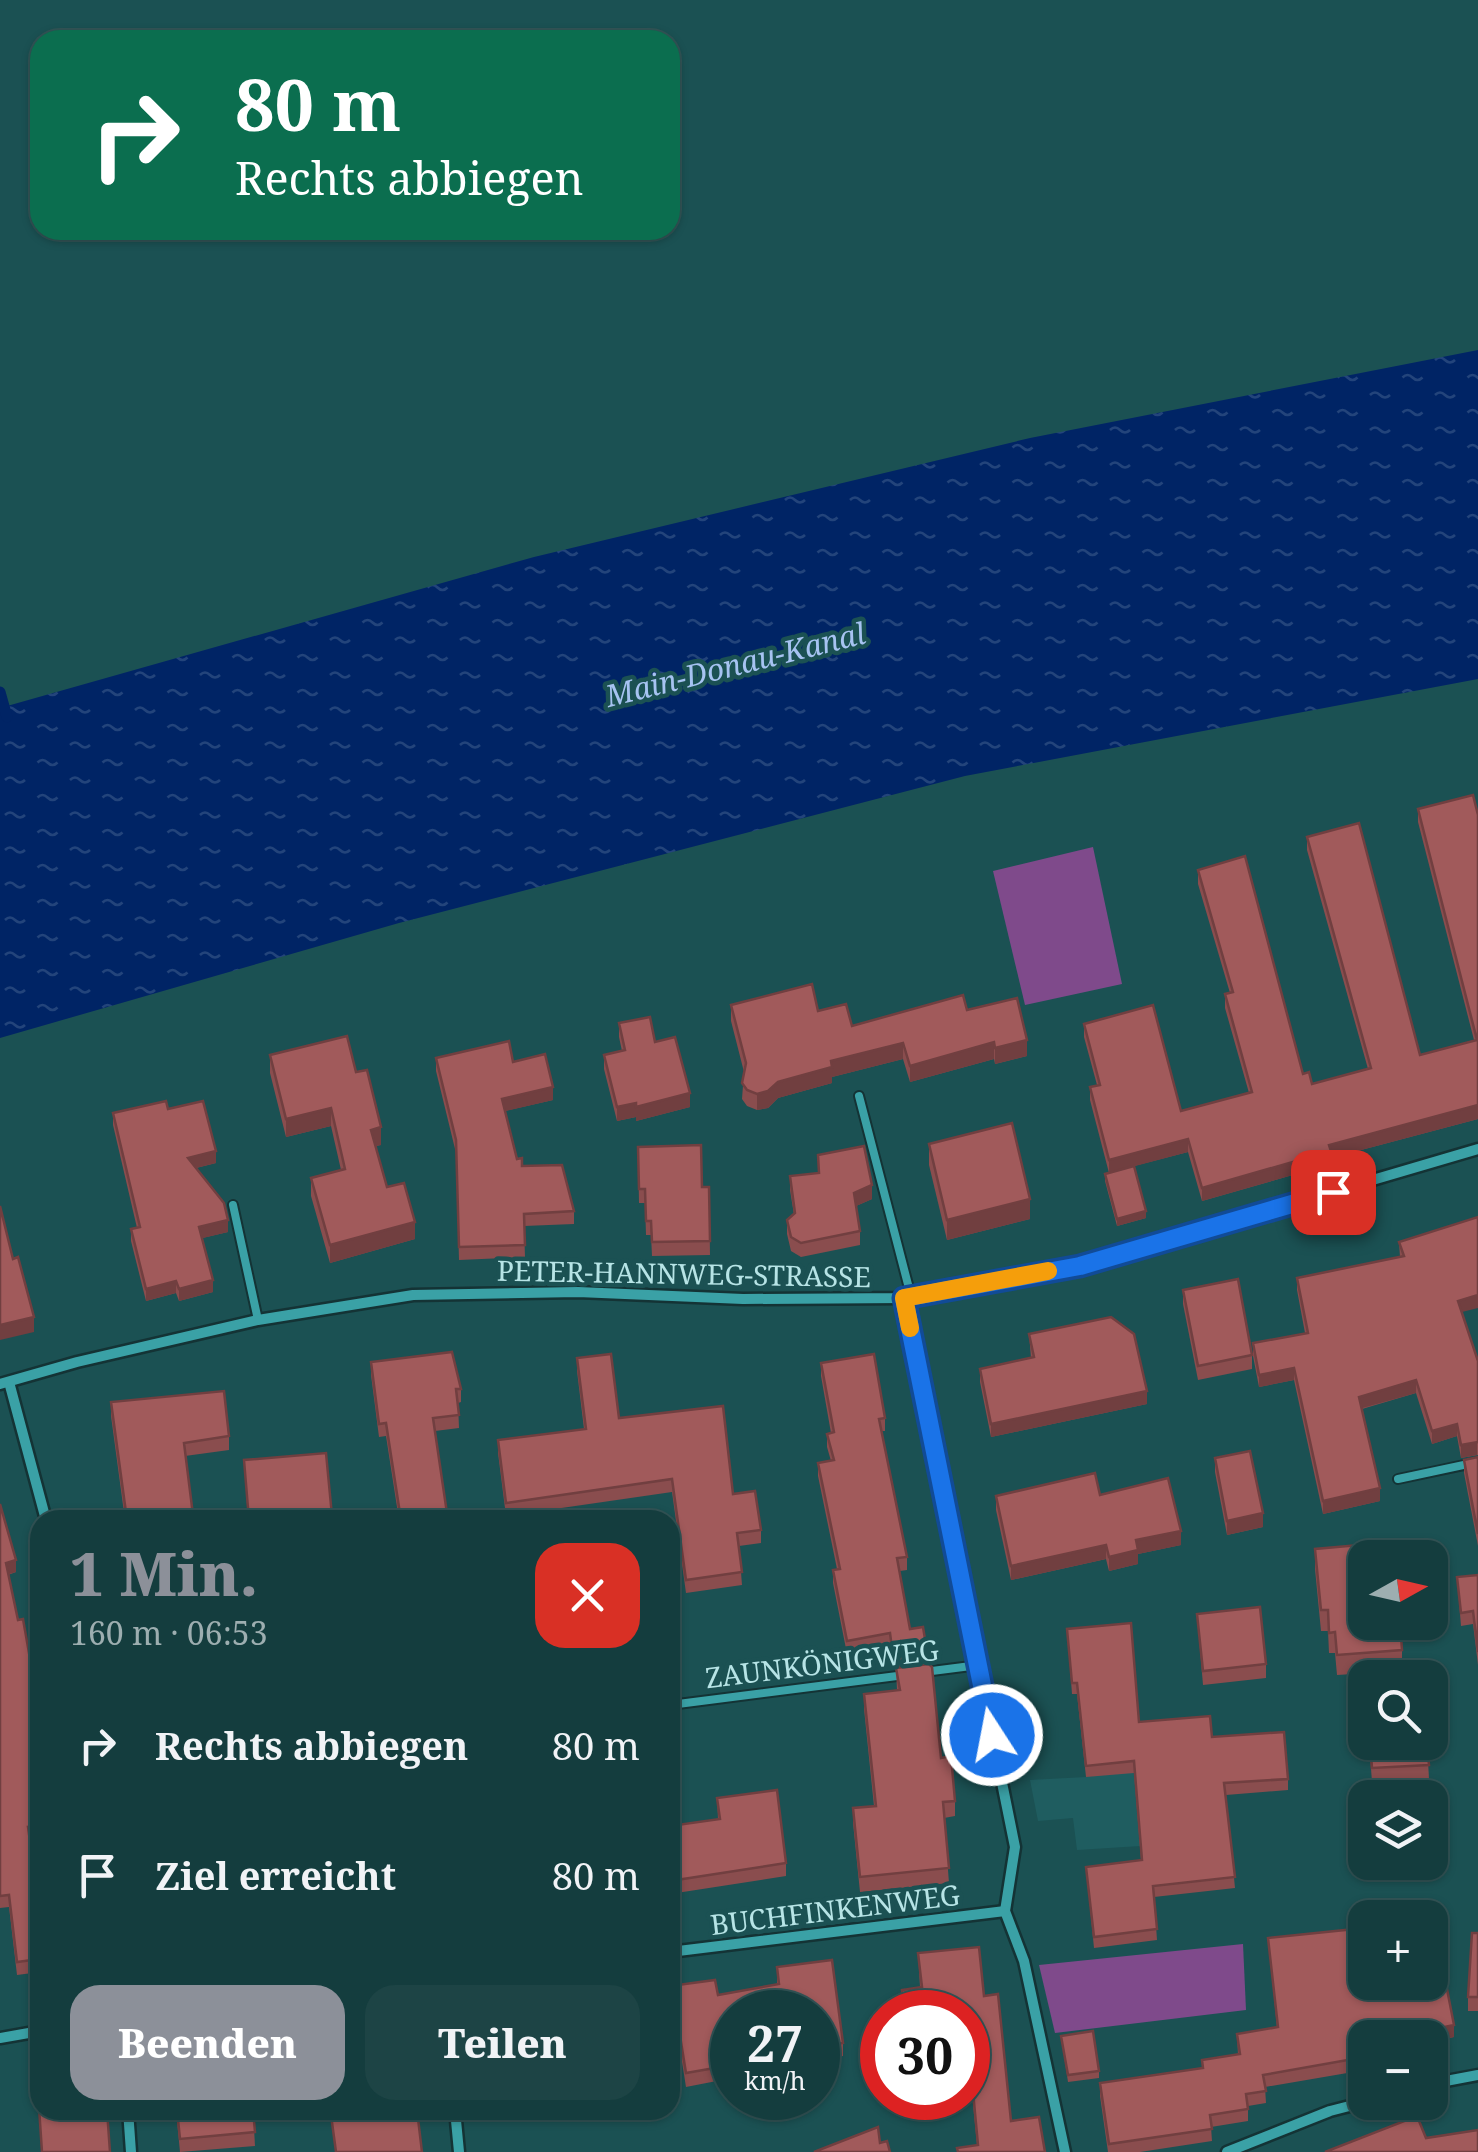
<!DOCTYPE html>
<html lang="de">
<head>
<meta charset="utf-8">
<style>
	body { margin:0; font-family:"Noto Serif",serif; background:#1d4445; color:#f1f3f6; height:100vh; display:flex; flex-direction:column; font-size:38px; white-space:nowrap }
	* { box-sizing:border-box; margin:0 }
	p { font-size:32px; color:#9daeb0 }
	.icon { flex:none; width:55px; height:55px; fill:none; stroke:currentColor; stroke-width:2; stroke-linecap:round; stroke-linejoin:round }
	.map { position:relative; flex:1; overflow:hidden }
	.panel { position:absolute; left:30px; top:1510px; width:650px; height:610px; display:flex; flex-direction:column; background:#143d3e; border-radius:30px; box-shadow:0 2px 8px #0004,0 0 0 2px #335658 }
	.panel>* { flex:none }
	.top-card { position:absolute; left:30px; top:30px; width:650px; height:210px; border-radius:30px; box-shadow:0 2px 8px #0004,0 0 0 2px #335658; background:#0b6e4f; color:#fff; overflow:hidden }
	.needle { width:65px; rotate:82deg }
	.buttons { position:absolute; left:1348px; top:1540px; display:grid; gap:20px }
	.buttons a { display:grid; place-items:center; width:100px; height:100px; border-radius:20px; background:#143d3e; box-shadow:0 2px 8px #0004,0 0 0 2px #335658; font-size:50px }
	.speed { position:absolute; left:710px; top:1990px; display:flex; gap:20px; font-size:50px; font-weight:700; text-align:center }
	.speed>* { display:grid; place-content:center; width:130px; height:130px; border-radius:50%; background:#143d3e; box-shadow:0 2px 8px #0004,0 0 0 2px #335658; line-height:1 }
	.speed small { font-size:25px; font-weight:400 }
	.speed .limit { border:15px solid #d22; background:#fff; color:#111 }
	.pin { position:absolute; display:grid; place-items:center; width:85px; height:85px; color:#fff; margin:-42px; border-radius:20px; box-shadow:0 5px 15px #0006 }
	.me { position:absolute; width:110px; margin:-55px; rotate:349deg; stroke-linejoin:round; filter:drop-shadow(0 0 8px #0008) }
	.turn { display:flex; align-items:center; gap:35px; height:210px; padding:0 40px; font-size:45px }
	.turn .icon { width:130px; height:130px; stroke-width:2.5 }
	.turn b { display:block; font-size:70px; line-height:85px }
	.round { display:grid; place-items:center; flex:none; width:105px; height:105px; border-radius:30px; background:#1d4445 }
	.head { display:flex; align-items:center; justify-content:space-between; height:170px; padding:0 40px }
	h1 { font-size:60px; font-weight:800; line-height:75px; color:#8c9099 }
	.cta { display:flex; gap:20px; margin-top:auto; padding:20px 40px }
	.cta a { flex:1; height:115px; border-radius:30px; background:#8c9099; color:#fff; font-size:40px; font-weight:800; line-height:115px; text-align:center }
	.cta a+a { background:#1d4445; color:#f1f3f6 }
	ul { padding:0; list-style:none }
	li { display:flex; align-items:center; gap:30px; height:130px; padding:0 40px }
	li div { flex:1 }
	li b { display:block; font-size:38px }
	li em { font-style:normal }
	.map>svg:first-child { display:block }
	.built { fill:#1f5d60 }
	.green { fill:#7f4a8b }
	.water { fill:url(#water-ripples) }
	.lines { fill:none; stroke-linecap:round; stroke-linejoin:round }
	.stream { stroke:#002465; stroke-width:11 }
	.service-casing { stroke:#143335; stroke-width:12 }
	.minor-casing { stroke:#143335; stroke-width:15 }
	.service { stroke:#3aa1a6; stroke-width:8 }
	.minor { stroke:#3aa1a6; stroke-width:10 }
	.wall { fill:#8a4d4e }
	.shaded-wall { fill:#713f40 }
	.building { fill:#a15a5b; stroke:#713f40; stroke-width:2.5 }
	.route-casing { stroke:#114b97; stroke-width:25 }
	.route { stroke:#1a73e8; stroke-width:18 }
	.slow { stroke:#f59e0b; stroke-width:18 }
	.labels { text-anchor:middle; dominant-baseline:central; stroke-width:9; stroke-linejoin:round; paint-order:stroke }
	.street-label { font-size:28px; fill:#b7e4e6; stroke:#1b5153 }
	.water-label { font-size:30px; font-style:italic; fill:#a6c3f1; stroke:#1b5153 }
</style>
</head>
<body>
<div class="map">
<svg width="1478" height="2152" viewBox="0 0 1478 2152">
	<defs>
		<pattern id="water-ripples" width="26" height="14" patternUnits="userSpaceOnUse" patternTransform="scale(2.5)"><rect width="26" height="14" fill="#002465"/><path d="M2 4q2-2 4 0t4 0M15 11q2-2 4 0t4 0" fill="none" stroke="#23447b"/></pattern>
	</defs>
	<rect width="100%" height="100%" fill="#1b5153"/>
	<polygon class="built" points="1130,1743 1188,1843 1077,1850 1073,1818 1038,1821 1030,1780 1086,1777"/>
	<g class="green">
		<polygon points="1093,847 1122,984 1025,1005 993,871"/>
		<polygon points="1243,1944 1246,2010 1055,2033 1039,1965"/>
	</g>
	<polygon class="water" points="1478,350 1478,679 965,776 399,923 0,1038 0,708 534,557 1030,438"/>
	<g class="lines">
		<polyline class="stream" points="0,692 7,717"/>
		<g class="service-casing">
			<g id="service">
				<polyline points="859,1096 911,1296"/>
				<polyline points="233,1205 258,1320"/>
				<polyline points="1398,1479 1478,1462"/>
				<polyline points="924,1672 979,1665"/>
				<polyline points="670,1705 905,1675"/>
			</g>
		</g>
		<g class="minor-casing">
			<g id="minor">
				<polyline points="904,1298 1015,1847 1005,1911 1024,1961 1065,2152"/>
				<polyline points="9,1382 46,1520"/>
				<polyline points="0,1384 77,1362 258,1320 413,1295 578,1292 743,1299 904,1298 1080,1266 1478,1149"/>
				<polyline points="670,1952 1005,1911"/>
				<polyline points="0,2038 40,2031"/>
				<polyline points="1430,2084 1478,2075"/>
				<polyline points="128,2110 131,2152"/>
				<polyline points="455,2110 459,2152"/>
				<polyline points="1227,2152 1330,2111 1365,2102"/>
			</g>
		</g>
		<use href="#service" class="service"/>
		<use href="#minor" class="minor"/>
	</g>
	<g class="wall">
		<polygon points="1473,795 1478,1119 1331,1158 1331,1164 1202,1201 1188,1152 1134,1166 1146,1218 1117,1226 1105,1181 1105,1174 1109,1173 1090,1100 1090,1087 1097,1085 1084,1037 1084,1024 1181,1111 1249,1093 1225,1008 1225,994 1230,993 1198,884 1198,870 1303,1074 1312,1084 1368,1069 1307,850 1307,837 1420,1055 1474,1040 1418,822 1418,809"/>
		<polygon points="731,1005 818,1011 852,1026 967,1010 1027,1056 995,1064 994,1059 910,1082 903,1059 832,1077 832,1083 778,1098 768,1108 757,1110 747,1106 742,1099 744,1072 731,1021"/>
		<polygon points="619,1023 655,1042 690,1107 636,1121 636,1117 617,1121 604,1069 604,1055 622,1051 619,1037"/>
		<polygon points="270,1055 356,1072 381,1145 376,1146 387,1187 415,1239 330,1263 311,1196 311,1178 341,1170 331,1126 286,1137 270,1073"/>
		<polygon points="436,1058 513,1062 553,1100 505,1111 517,1159 522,1166 574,1211 574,1224 524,1226 525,1257 459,1260 456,1153 436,1071"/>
		<polygon points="168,1109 216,1163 196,1168 228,1232 202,1238 213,1292 179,1301 176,1293 146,1301 131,1241 131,1229 137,1228 113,1125 113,1113"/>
		<polygon points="929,1144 1030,1219 947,1240 929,1165"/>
		<polygon points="638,1147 702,1187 709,1187 710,1255 652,1256 651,1235 646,1235 645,1203 639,1203"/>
		<polygon points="790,1176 872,1199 856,1206 860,1231 860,1245 801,1257 791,1251 787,1234 787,1220 794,1215 790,1190"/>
		<polygon points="1399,1242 1462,1312 1478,1361 1478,1455 1461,1458 1457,1436 1432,1444 1416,1393 1362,1409 1380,1501 1323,1514 1294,1380 1259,1387 1253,1356 1253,1343 1305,1333 1297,1290 1297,1278 1400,1257"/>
		<polygon points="1183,1290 1252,1355 1252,1369 1198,1380 1183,1304"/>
		<polygon points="1029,1334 1147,1404 991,1437 980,1382 980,1369 1031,1358"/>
		<polygon points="577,1358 619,1418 733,1494 761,1530 761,1543 739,1546 742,1585 686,1593 672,1492 506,1516 498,1453 498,1440 584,1429 577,1371"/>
		<polygon points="371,1362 461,1389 461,1402 458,1403 459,1428 435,1431 448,1520 399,1520 386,1436 379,1437 371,1375"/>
		<polygon points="821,1363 885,1418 885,1431 882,1431 907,1557 907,1570 900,1571 910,1629 927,1651 927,1664 941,1758 955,1801 955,1816 944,1818 949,1883 860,1892 853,1823 853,1808 874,1806 864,1709 864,1694 897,1690 896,1668 893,1668 890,1646 847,1654 833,1583 833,1570 837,1569 818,1476 818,1463 831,1461 827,1447 827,1434 831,1433 821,1376"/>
		<polygon points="111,1402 229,1436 229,1450 185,1456 193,1515 223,1520 125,1520 111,1416"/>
		<polygon points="326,1453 332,1520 248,1520 244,1460"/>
		<polygon points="1478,1457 1478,1546 1464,1473 1464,1460"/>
		<polygon points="1215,1458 1263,1527 1227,1535 1215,1472"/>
		<polygon points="1100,1495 1181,1545 1138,1554 1138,1564 1109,1571 1106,1559 1011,1580 996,1510 996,1496"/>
		<polygon points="0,1504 16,1572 8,1575 40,1715 40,1838 30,1840 37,1891 40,1890 40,1972 17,1975 9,1907 0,1908"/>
		<polygon points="1315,1549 1365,1622 1402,1650 1402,1671 1337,1675 1335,1653 1329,1653 1328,1631 1321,1631 1315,1569"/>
		<polygon points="1478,1575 1478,1665 1473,1624 1461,1626 1457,1577"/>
		<polygon points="1197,1614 1266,1664 1266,1678 1203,1685"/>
		<polygon points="1067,1629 1139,1722 1212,1737 1288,1779 1288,1790 1226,1795 1235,1888 1154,1897 1157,1940 1094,1948 1086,1867 1141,1860 1134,1773 1086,1777 1077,1694 1072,1694"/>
		<polygon points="1369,1742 1427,1742 1429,1779 1372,1782"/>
		<polygon points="717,1798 786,1863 786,1876 670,1894 670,1826 718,1819"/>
		<polygon points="1478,1933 1478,2011 1468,2011 1468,1997"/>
		<polygon points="1268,1938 1396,1994 1454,2037 1430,2042 1430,2038 1359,2057 1359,2071 1265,2087 1266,2103 1248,2106 1248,2121 1211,2127 1212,2141 1140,2152 1108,2152 1100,2096 1100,2083 1202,2068 1202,2060 1238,2055 1237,2034 1277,2028"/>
		<polygon points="918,1953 984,1996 1011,2121 977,2145 971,2084 968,2084 968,2012 903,2012 902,1990 920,1987"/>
		<polygon points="832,1960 843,2043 843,2056 818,2060 818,2012 732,2012 732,2078 686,2087 676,2024 670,2026 670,1986 715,1980 718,1995 777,1984 777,1967"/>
		<polygon points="1061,2036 1099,2071 1099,2078 1068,2082"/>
		<polygon points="176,2110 253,2110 255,2146 180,2152"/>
	</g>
	<g class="shaded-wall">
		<polygon points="1027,1040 1027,1056 995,1064 995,1048"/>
		<polygon points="994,1042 994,1059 910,1082 910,1066"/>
		<polygon points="903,1043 903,1059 832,1077 832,1083 778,1098 768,1108 757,1110 757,1094 778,1082 831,1061"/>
		<polygon points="553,1087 553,1100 502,1112 502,1099"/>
		<polygon points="690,1093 690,1107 636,1121 636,1107"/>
		<polygon points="636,1103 636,1117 617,1121 617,1107"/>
		<polygon points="1478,1105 1478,1119 1331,1158 1331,1164 1202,1201 1202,1188 1329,1145"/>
		<polygon points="331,1108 331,1126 286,1137 286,1119"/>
		<polygon points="381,1127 381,1145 371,1147 371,1130"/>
		<polygon points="1188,1139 1188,1152 1109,1173 1109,1160"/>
		<polygon points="216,1151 216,1163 188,1170 188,1158"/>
		<polygon points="872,1185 872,1199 854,1207 854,1193"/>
		<polygon points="1030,1199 1030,1219 947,1240 947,1220"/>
		<polygon points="1146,1211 1146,1218 1117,1226 1117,1219"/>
		<polygon points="228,1220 228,1232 199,1239 199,1227"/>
		<polygon points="415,1222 415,1239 330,1263 330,1245"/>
		<polygon points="213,1280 213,1292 179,1301 179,1289"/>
		<polygon points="176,1281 176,1293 146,1301 146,1289"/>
		<polygon points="1478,1295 1478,1308 1458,1313 1458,1301"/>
		<polygon points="34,1317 34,1332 0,1340 0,1325"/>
		<polygon points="1294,1368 1294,1380 1259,1387 1259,1375"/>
		<polygon points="1416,1380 1416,1393 1359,1409 1359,1397"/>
		<polygon points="1147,1391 1147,1404 991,1437 991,1424"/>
		<polygon points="1457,1424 1457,1436 1432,1444 1432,1431"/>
		<polygon points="1477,1442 1477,1455 1461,1458 1461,1445"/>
		<polygon points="1380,1488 1380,1501 1323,1514 1323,1501"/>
		<polygon points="1263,1513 1263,1527 1227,1535 1227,1521"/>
		<polygon points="1181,1531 1181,1545 1138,1554 1138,1564 1109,1571 1109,1557 1136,1540"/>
		<polygon points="1106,1545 1106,1559 1011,1580 1011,1566"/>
		<polygon points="16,1560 16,1572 6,1575 6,1563"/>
		<polygon points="676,2011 676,2024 670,2026 670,2012"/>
		<polygon points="1454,2025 1454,2037 1430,2042 1430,2038 1392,2038"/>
		<polygon points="1365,2043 1365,2056 1357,2057 1357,2045"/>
	</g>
	<g class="building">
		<polygon points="1473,795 1478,815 1478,1105 1329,1145 1331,1151 1202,1188 1188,1139 1109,1160 1090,1087 1100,1085 1084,1024 1153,1005 1181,1111 1252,1092 1225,994 1233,992 1198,870 1245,856 1303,1074 1309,1072 1312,1084 1371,1068 1307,837 1359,823 1420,1055 1477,1040 1418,809"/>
		<polygon points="812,984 818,1011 846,1004 852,1026 963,995 967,1010 1017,998 1027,1040 995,1048 994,1042 910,1066 903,1043 831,1061 832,1067 778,1082 768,1091 757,1094 747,1090 742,1083 746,1063 731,1005"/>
		<polygon points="650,1017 655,1042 675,1037 690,1093 636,1107 636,1103 617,1107 604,1055 625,1050 619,1023"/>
		<polygon points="347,1036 356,1072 367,1070 381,1127 371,1130 387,1187 404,1183 415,1222 330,1245 311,1178 345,1169 331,1108 286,1119 270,1055"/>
		<polygon points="509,1041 513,1062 545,1054 553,1087 502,1099 517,1159 522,1158 522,1166 562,1165 574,1211 524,1214 525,1245 459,1247 456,1140 436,1058"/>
		<polygon points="166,1101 168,1109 203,1101 216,1151 188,1158 224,1203 228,1220 199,1227 213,1280 179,1289 176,1281 146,1289 131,1229 140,1227 113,1113"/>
		<polygon points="1012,1123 1030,1199 947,1220 929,1144"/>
		<polygon points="701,1145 702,1187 709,1187 710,1241 652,1242 651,1221 646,1221 645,1189 639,1189 638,1147"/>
		<polygon points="864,1146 872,1185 854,1193 860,1231 801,1243 791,1237 787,1220 795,1213 790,1176 819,1173 818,1155"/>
		<polygon points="1134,1166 1146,1211 1117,1219 1105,1174"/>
		<polygon points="0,1206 13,1259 18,1257 34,1317 0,1325"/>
		<polygon points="1478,1217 1478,1295 1458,1301 1478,1361 1478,1442 1461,1445 1457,1424 1432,1431 1416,1380 1359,1397 1380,1488 1323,1501 1294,1368 1259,1375 1253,1343 1308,1333 1297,1278 1404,1256 1399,1242"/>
		<polygon points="1238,1279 1252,1355 1198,1366 1183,1290"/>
		<polygon points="1111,1317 1134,1334 1147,1391 991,1424 980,1369 1034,1357 1029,1334"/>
		<polygon points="452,1352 461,1389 456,1389 459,1415 433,1418 448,1520 401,1520 386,1423 379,1424 371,1362"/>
		<polygon points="611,1354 619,1418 723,1406 733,1494 755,1491 761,1530 737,1533 742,1572 686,1580 672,1479 506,1503 498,1440 586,1429 577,1358"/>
		<polygon points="874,1354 885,1418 879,1419 907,1557 897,1558 910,1629 923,1627 927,1651 893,1656 890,1633 847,1641 833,1570 840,1569 818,1463 834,1460 827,1434 834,1432 821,1363"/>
		<polygon points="224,1391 229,1436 184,1443 193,1515 222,1511 223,1520 127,1520 111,1402"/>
		<polygon points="1250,1451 1263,1513 1227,1521 1215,1458"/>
		<polygon points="326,1453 332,1516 291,1520 249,1520 244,1460"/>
		<polygon points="1478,1457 1478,1534 1464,1460"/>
		<polygon points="1095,1473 1100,1495 1168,1478 1181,1531 1136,1540 1138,1550 1109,1557 1106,1545 1011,1566 996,1496"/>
		<polygon points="0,1504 16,1560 6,1563 18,1620 23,1619 40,1715 40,1826 28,1827 37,1891 40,1890 40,1959 17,1962 9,1895 0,1896"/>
		<polygon points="1370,1544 1371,1558 1365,1558 1365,1622 1400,1622 1402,1650 1337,1655 1335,1632 1329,1633 1328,1610 1321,1610 1315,1549"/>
		<polygon points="1478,1575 1478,1652 1473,1611 1461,1613 1457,1577"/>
		<polygon points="1260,1607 1266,1664 1203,1671 1197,1614"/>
		<polygon points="1131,1623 1139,1722 1210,1716 1212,1737 1284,1732 1288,1779 1224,1783 1235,1877 1153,1886 1157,1929 1094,1937 1086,1867 1142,1860 1134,1761 1086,1766 1077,1683 1072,1683 1067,1629"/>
		<polygon points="929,1664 932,1667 941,1758 951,1756 955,1801 943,1802 949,1868 860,1877 853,1808 876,1806 864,1694 900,1690 896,1668"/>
		<polygon points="1370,1742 1427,1742 1429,1765 1372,1768"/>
		<polygon points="777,1790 786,1863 670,1881 670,1826 720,1819 717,1798"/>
		<polygon points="1365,1928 1365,1982 1395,1982 1396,1994 1446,1984 1454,2025 1392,2038 1365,2038 1365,2043 1357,2045 1359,2058 1263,2075 1266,2091 1246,2094 1248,2109 1210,2115 1212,2129 1109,2144 1100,2083 1203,2068 1202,2060 1240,2054 1237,2034 1278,2027 1268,1938"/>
		<polygon points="1472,1933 1478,1933 1478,1997 1468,1997"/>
		<polygon points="979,1947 984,1996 998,1994 1011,2121 1039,2117 1045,2152 958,2152 957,2148 978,2145 971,2070 968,2071 968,2012 904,2012 902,1990 922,1987 918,1953"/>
		<polygon points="832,1960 843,2043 818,2046 818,2012 732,2012 732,2065 686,2073 676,2011 670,2012 670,1986 715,1980 718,1995 779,1984 777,1967"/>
		<polygon points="1093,2031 1099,2071 1068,2075 1061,2036"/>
		<polygon points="39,2107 40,2110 107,2110 110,2152 42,2152"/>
		<polygon points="177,2110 253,2110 255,2132 180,2139"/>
		<polygon points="354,2110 417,2110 422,2152 336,2152 331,2115 354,2112"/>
		<polygon points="1417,2116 1426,2138 1478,2130 1478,2152 1325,2152"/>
		<polygon points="878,2127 880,2143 887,2141 890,2152 814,2152"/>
	</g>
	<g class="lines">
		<g class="route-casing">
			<polyline id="route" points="992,1735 904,1298 1080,1266 1333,1192"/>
		</g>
		<use href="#route" class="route"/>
		<polyline class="slow" points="910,1328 904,1298 1048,1271"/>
	</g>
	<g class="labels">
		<g class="street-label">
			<text transform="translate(684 1273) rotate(1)">PETER-HANNWEG-STRASSE</text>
			<text transform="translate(822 1663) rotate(-7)">ZAUNKÖNIGWEG</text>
			<text transform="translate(835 1909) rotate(-7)">BUCHFINKENWEG</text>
		</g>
		<g class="water-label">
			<text transform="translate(735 664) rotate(-14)">Main-Donau-Kanal</text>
		</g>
	</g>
</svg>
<div class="buttons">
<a><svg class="needle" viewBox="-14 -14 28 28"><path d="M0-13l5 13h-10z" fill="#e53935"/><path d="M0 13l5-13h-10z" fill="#9daeb0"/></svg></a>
<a><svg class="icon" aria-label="search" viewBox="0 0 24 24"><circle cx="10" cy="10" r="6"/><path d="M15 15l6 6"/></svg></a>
<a><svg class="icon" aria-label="layers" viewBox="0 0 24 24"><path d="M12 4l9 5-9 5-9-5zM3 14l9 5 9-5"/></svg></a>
<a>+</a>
<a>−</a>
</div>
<div class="speed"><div>27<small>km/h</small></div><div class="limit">30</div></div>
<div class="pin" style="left:1333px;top:1192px;background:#d93025"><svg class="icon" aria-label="arrive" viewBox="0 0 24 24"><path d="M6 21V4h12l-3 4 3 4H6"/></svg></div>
<svg class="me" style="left:992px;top:1735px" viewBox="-20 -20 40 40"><circle r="17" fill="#1a73e8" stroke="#fff" stroke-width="3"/><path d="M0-11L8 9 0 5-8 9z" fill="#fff"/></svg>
<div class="top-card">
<div class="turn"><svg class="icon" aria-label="right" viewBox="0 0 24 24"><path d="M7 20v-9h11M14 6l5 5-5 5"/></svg><div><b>80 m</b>Rechts abbiegen</div></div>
</div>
<section class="panel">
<div class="head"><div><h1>1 Min.</h1><p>160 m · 06:53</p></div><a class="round" style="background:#d93025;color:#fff"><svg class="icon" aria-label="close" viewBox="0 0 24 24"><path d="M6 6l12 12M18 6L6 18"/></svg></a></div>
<ul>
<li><svg class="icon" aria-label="right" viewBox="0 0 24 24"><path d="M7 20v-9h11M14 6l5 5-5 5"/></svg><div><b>Rechts abbiegen</b></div><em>80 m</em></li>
<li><svg class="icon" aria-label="arrive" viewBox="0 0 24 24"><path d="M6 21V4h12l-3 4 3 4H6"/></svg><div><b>Ziel erreicht</b></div><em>80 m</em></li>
</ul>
<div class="cta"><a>Beenden</a><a>Teilen</a></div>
</section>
</div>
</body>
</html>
